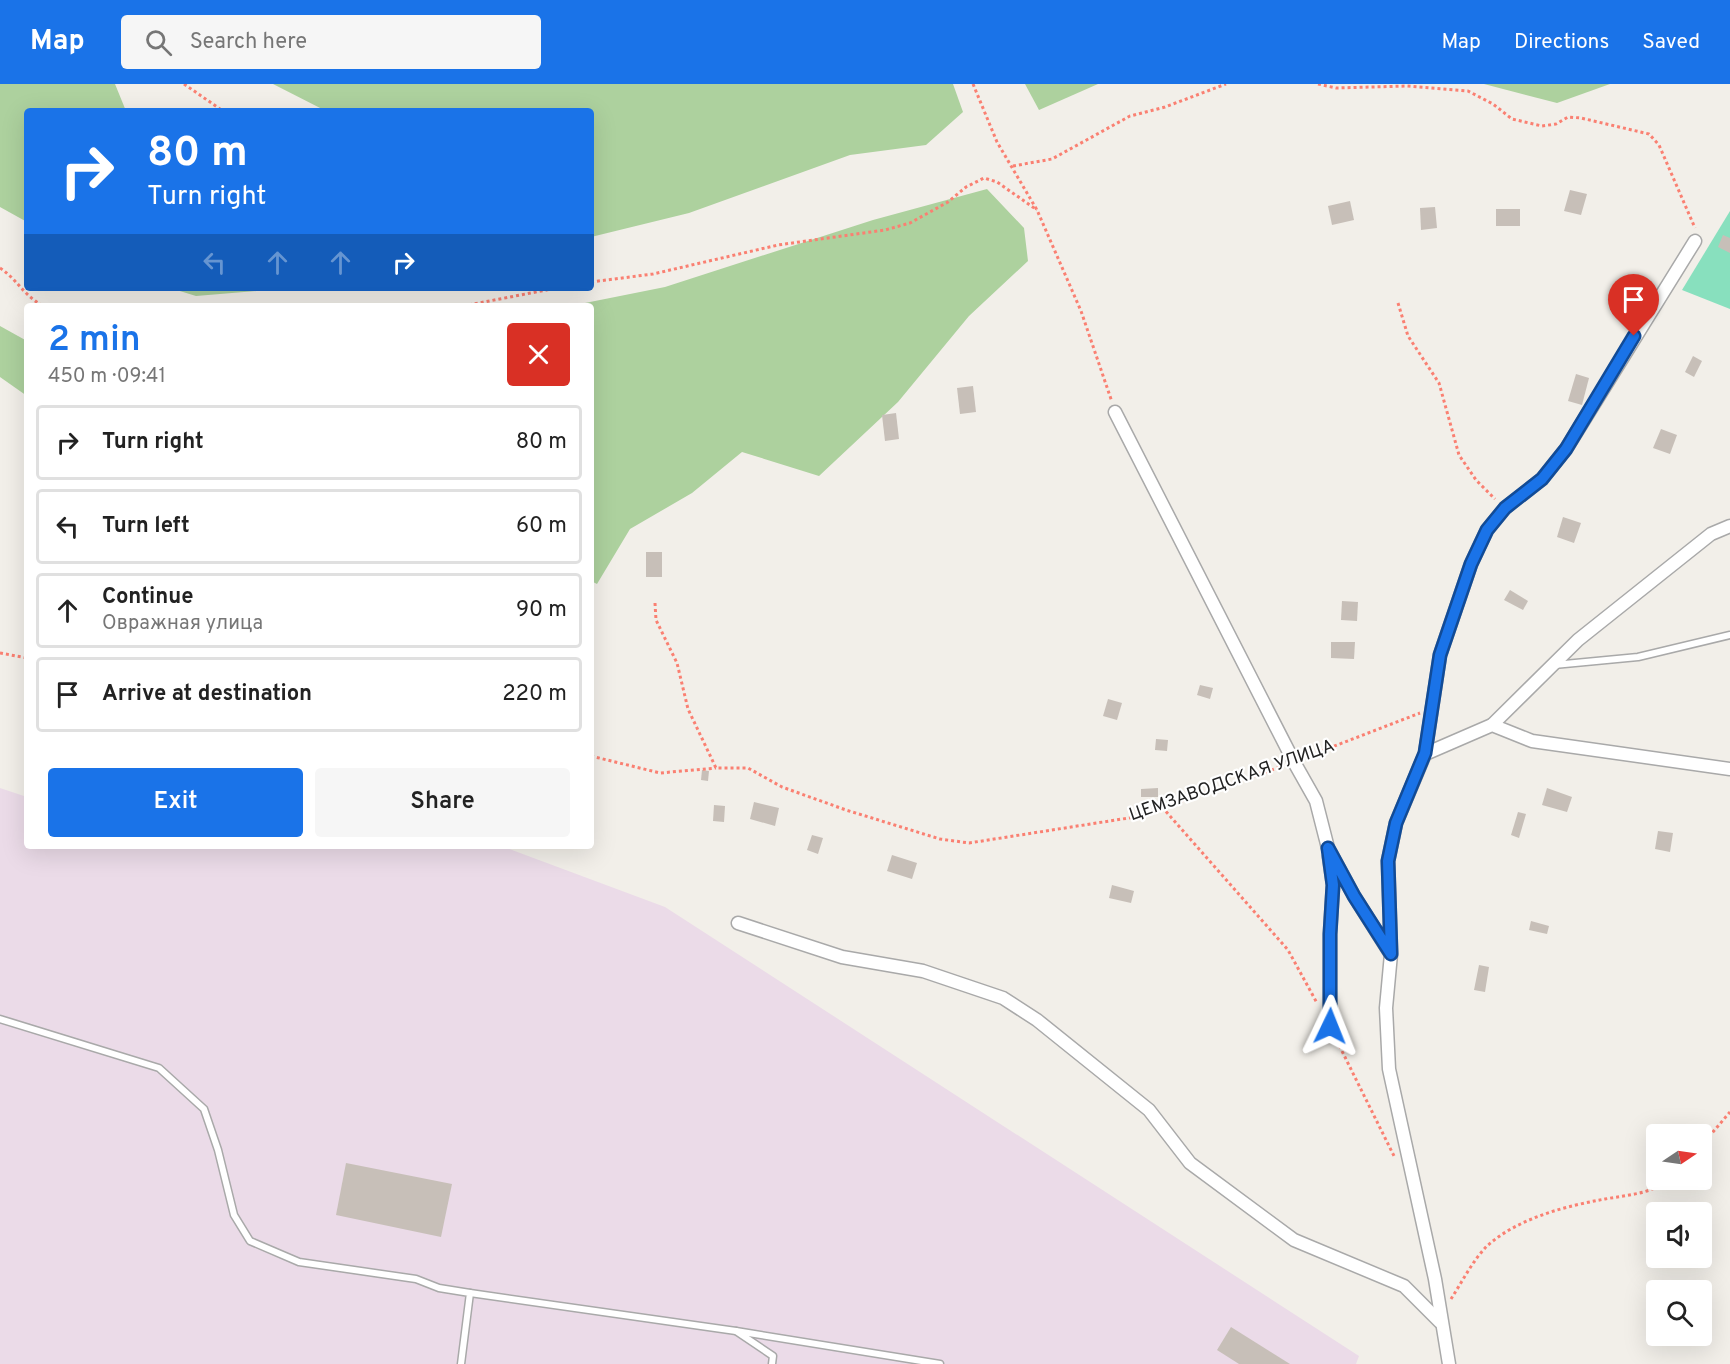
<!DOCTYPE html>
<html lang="en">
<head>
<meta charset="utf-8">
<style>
	body { margin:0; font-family:Overpass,sans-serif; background:#f6f6f6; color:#222; height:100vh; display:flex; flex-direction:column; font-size:22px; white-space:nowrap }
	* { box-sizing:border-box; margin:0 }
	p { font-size:20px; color:#767676 }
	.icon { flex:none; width:33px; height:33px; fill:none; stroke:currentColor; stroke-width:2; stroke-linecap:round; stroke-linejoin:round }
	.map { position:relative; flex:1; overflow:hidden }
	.sheet { position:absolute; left:24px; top:219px; width:570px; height:546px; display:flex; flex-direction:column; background:#fff; border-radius:6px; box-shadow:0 6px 24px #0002 }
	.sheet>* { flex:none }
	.guide { position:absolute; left:24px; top:24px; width:570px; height:183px; border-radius:6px; box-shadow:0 6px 24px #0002; background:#1a73e8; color:#fff; overflow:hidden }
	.needle { width:39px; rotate:77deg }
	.fabs { position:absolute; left:1646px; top:1040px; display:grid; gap:12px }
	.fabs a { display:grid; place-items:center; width:66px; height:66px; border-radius:6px; background:#fff; box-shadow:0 6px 24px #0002; font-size:30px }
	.pin { position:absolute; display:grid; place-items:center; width:51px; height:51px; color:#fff; margin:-62px -26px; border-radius:50% 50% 50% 0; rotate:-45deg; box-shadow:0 0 6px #0007 }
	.pin .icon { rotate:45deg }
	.me { position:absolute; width:66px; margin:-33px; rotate:2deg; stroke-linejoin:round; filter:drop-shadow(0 0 4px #0008) }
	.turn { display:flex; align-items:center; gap:21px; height:126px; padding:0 24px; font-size:27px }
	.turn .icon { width:78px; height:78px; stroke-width:2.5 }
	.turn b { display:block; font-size:42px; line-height:51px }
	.lanes { display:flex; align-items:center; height:57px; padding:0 24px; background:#0003; justify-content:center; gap:30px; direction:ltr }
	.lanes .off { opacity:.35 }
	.round { display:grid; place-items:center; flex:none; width:63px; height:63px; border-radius:6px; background:#f6f6f6 }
	.summary { display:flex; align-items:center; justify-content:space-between; height:102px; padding:0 24px }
	h1 { font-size:36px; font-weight:600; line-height:45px; color:#1a73e8 }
	.button { display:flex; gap:12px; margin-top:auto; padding:12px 24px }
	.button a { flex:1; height:69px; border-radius:6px; background:#1a73e8; color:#fff; font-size:24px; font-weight:600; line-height:69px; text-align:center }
	.button a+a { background:#f6f6f6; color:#222 }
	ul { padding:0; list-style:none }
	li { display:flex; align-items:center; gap:18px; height:75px; margin:0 12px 9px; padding:0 12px; border:3px solid #e0e0e0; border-radius:6px }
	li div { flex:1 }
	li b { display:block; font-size:22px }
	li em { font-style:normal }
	header { display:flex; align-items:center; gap:36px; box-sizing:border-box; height:84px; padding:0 30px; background:#1a73e8; color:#fff }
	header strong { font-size:28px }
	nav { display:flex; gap:33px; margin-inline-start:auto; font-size:21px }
	.search { width:420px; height:54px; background:#f6f6f6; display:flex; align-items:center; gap:15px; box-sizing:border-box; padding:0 21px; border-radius:6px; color:#767676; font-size:22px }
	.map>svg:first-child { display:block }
	.industrial { fill:#ebdbe8 }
	.forest { fill:#add19e }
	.pitch { fill:#88e0be }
	.building { fill:#c7bfb8 }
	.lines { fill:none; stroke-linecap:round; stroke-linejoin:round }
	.lane-casing { stroke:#a9a9a9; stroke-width:9 }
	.street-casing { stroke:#a9a9a9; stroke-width:15 }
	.path { stroke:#fa8072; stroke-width:3; stroke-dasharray:3 3; stroke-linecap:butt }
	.lane { stroke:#fff; stroke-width:6 }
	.street { stroke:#fff; stroke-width:12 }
	.route-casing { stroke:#114b97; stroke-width:15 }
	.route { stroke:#1a73e8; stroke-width:10 }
	.labels { text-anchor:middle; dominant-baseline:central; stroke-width:4.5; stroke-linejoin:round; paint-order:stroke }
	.street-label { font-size:18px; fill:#222; stroke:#fff }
</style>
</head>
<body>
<header>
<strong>Map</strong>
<div class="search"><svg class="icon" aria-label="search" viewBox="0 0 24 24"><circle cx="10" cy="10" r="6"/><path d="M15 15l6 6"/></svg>Search here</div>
<nav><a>Map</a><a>Directions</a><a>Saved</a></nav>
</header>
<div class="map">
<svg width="1730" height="1280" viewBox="0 0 1730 1280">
	<rect width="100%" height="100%" fill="#f2efe9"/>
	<polygon class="industrial" points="0,704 27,713 27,762 501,762 665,823 1359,1272 1356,1280 0,1280"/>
	<g class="forest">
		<polygon points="0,0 115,0 126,27 27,27 27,138 0,123"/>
		<polygon points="273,0 953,0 963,28 926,61 850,71 689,129 591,153 591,27 326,27"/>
		<polygon points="1025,0 1098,0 1039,26"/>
		<polygon points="1484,0 1610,0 1557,19"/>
		<polygon points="987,105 1024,144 1028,177 969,232 898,318 819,392 742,368 692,409 630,445 597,500 591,497 591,222 570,222 665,203 873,136"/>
		<polygon points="170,204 292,204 196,212"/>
		<polygon points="0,242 27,257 27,312 0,293"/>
	</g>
	<polygon class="pitch" points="1730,127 1730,225 1682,206"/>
	<g class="building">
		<polygon points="1570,106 1587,110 1581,131 1564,127"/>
		<polygon points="1350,117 1354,136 1332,141 1328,122"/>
		<polygon points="1435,123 1437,144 1421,146 1420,124"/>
		<rect x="1496" y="125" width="24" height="17"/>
		<polygon points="1723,151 1730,154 1730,169 1718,163"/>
		<polygon points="1693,272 1702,277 1694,293 1685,288"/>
		<polygon points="1576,290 1589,294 1582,321 1568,317"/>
		<polygon points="973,302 976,328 960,330 957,304"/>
		<polygon points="896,329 899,355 885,357 882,331"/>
		<polygon points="1661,345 1677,351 1670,370 1653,364"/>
		<polygon points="1563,433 1581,439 1574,459 1557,453"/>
		<rect x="646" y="468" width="16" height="25"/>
		<polygon points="1510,506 1528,517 1523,526 1504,516"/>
		<polygon points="1342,517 1358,518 1357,537 1341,536"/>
		<polygon points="1331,558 1355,558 1354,575 1331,574"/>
		<polygon points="1200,601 1213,604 1210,615 1197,611"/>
		<polygon points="1108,615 1122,619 1117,636 1103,632"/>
		<polygon points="1156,655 1168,656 1167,667 1155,666"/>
		<polygon points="702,686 709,687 708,697 701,696"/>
		<polygon points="1158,704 1158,713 1141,713 1141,705"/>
		<polygon points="1547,704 1572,713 1567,728 1542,721"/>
		<polygon points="754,718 779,724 775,742 750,735"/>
		<polygon points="714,721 725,722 724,738 713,737"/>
		<polygon points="1518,728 1526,730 1519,754 1511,751"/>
		<polygon points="1658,747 1673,749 1670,768 1655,765"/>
		<polygon points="812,751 823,754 818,770 807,766"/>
		<polygon points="892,771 917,779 912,795 887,787"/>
		<polygon points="1112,801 1134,807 1131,819 1109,814"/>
		<polygon points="1531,837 1549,842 1547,850 1529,846"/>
		<polygon points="1479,881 1489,883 1485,908 1474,906"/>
		<polygon points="346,1079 452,1100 441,1153 336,1131"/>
		<polygon points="1231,1243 1290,1280 1239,1280 1217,1266"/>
	</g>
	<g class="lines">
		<g class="lane-casing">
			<g id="lane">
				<polyline points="1554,581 1638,573 1730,551"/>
				<polyline points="0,935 159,984 204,1025 218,1066 234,1131 250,1157 299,1178 416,1195 439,1204 470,1209 461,1280"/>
				<polyline points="470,1209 736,1247 773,1272 772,1280"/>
				<polyline points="736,1247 940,1280"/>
			</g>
		</g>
		<g class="street-casing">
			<g id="street">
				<polyline points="1115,328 1294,678 1316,717 1328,764 1354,812 1390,869"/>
				<polyline points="1492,641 1578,556 1711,450 1730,442"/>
				<polyline points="1425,670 1492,641 1532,657 1730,685"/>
				<polyline points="1329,773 1333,801 1330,850 1330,942"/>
				<polyline points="738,839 842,873 923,887 1003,914 1037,936 1149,1026 1190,1079 1294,1156 1404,1202 1440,1238"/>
				<polyline points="1449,1280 1435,1195 1389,985 1386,924 1391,870 1388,777 1396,739 1425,670 1440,571 1471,480 1487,446 1505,424 1542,395 1566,365 1695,157"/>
			</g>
		</g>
		<g class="path">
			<polyline points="184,0 223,27"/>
			<polyline points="973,0 997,58 1037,126 1081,227 1112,318"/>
			<polyline points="1318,0 1336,4 1407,2 1468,7 1493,20 1512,35 1542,42 1556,40 1568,33 1581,34 1649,50 1659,61 1695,144"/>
			<polyline points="1013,82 1052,75 1130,32 1165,23 1226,0"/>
			<path d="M0,184C18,196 22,210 43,222"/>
			<polyline points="591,198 653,190 778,161 885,146 910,139 948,118 966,103 984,94 997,98 1037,126"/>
			<polyline points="1398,219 1408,252 1439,299 1459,371 1476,396 1495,415"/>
			<polyline points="463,222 557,204"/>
			<polyline points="655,519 656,536 677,579 688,625 716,684 748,684 782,703 846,726 940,755 969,759 1135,733 1283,682"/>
			<polyline points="0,569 27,574"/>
			<polyline points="591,672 660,689 716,684"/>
			<polyline points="1306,673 1420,629"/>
			<polyline points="1162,723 1288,866 1317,919"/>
			<polyline points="1334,951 1394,1072"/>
			<polyline points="1701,1062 1730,1028"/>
			<path d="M1451,1215C1462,1198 1473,1176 1487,1162C1518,1134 1566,1122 1605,1115C1628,1111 1651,1110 1670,1095"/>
		</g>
		<use href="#lane" class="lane"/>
		<use href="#street" class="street"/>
	</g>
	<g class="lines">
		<g class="route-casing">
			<polyline id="route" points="1330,942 1330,850 1333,801 1328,764 1354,812 1391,870 1388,777 1396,739 1425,669 1440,571 1471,480 1487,446 1505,424 1542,395 1566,365 1634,252"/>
		</g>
		<use href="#route" class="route"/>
	</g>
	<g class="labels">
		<g class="street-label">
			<text transform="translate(1232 697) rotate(-19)">ЦЕМЗАВОДСКАЯ УЛИЦА</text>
		</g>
	</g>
</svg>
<div class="fabs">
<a><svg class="needle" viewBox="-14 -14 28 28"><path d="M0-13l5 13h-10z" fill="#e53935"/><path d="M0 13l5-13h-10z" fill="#767676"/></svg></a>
<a><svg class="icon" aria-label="sound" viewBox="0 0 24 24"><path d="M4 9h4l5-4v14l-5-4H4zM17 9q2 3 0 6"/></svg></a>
<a><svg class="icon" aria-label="search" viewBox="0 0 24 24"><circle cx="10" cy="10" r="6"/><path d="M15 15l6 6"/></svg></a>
</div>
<div class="pin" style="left:1634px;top:252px;background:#d93025"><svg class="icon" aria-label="arrive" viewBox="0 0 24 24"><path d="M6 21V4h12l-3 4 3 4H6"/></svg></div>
<svg class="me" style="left:1330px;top:942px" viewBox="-20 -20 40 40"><path d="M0-17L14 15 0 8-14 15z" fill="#1a73e8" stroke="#fff" stroke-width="4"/></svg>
<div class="guide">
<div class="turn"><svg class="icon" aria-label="right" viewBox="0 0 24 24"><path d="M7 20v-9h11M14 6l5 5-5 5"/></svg><div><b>80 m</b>Turn right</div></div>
<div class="lanes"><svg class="icon off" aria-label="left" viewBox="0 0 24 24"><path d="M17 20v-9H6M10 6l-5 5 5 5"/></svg><svg class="icon off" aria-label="ahead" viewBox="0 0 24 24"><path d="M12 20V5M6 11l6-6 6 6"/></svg><svg class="icon off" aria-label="ahead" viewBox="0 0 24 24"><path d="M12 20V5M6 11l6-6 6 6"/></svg><svg class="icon" aria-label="right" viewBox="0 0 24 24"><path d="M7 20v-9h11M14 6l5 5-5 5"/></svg></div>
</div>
<section class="sheet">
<div class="summary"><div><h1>2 min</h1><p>450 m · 09:41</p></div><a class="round" style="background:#d93025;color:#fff"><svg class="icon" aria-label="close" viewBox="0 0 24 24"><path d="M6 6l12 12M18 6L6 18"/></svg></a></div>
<ul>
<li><svg class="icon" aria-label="right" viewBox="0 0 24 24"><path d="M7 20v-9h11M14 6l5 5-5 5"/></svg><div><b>Turn right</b></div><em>80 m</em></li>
<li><svg class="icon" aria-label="left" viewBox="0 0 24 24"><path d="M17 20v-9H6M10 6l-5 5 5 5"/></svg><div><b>Turn left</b></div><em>60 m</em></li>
<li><svg class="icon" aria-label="ahead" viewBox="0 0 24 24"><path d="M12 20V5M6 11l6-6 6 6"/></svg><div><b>Continue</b><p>Овражная улица</p></div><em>90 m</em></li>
<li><svg class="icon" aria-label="arrive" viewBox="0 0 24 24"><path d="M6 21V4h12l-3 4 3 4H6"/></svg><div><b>Arrive at destination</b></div><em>220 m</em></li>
</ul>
<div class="button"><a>Exit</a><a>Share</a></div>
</section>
</div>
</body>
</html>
